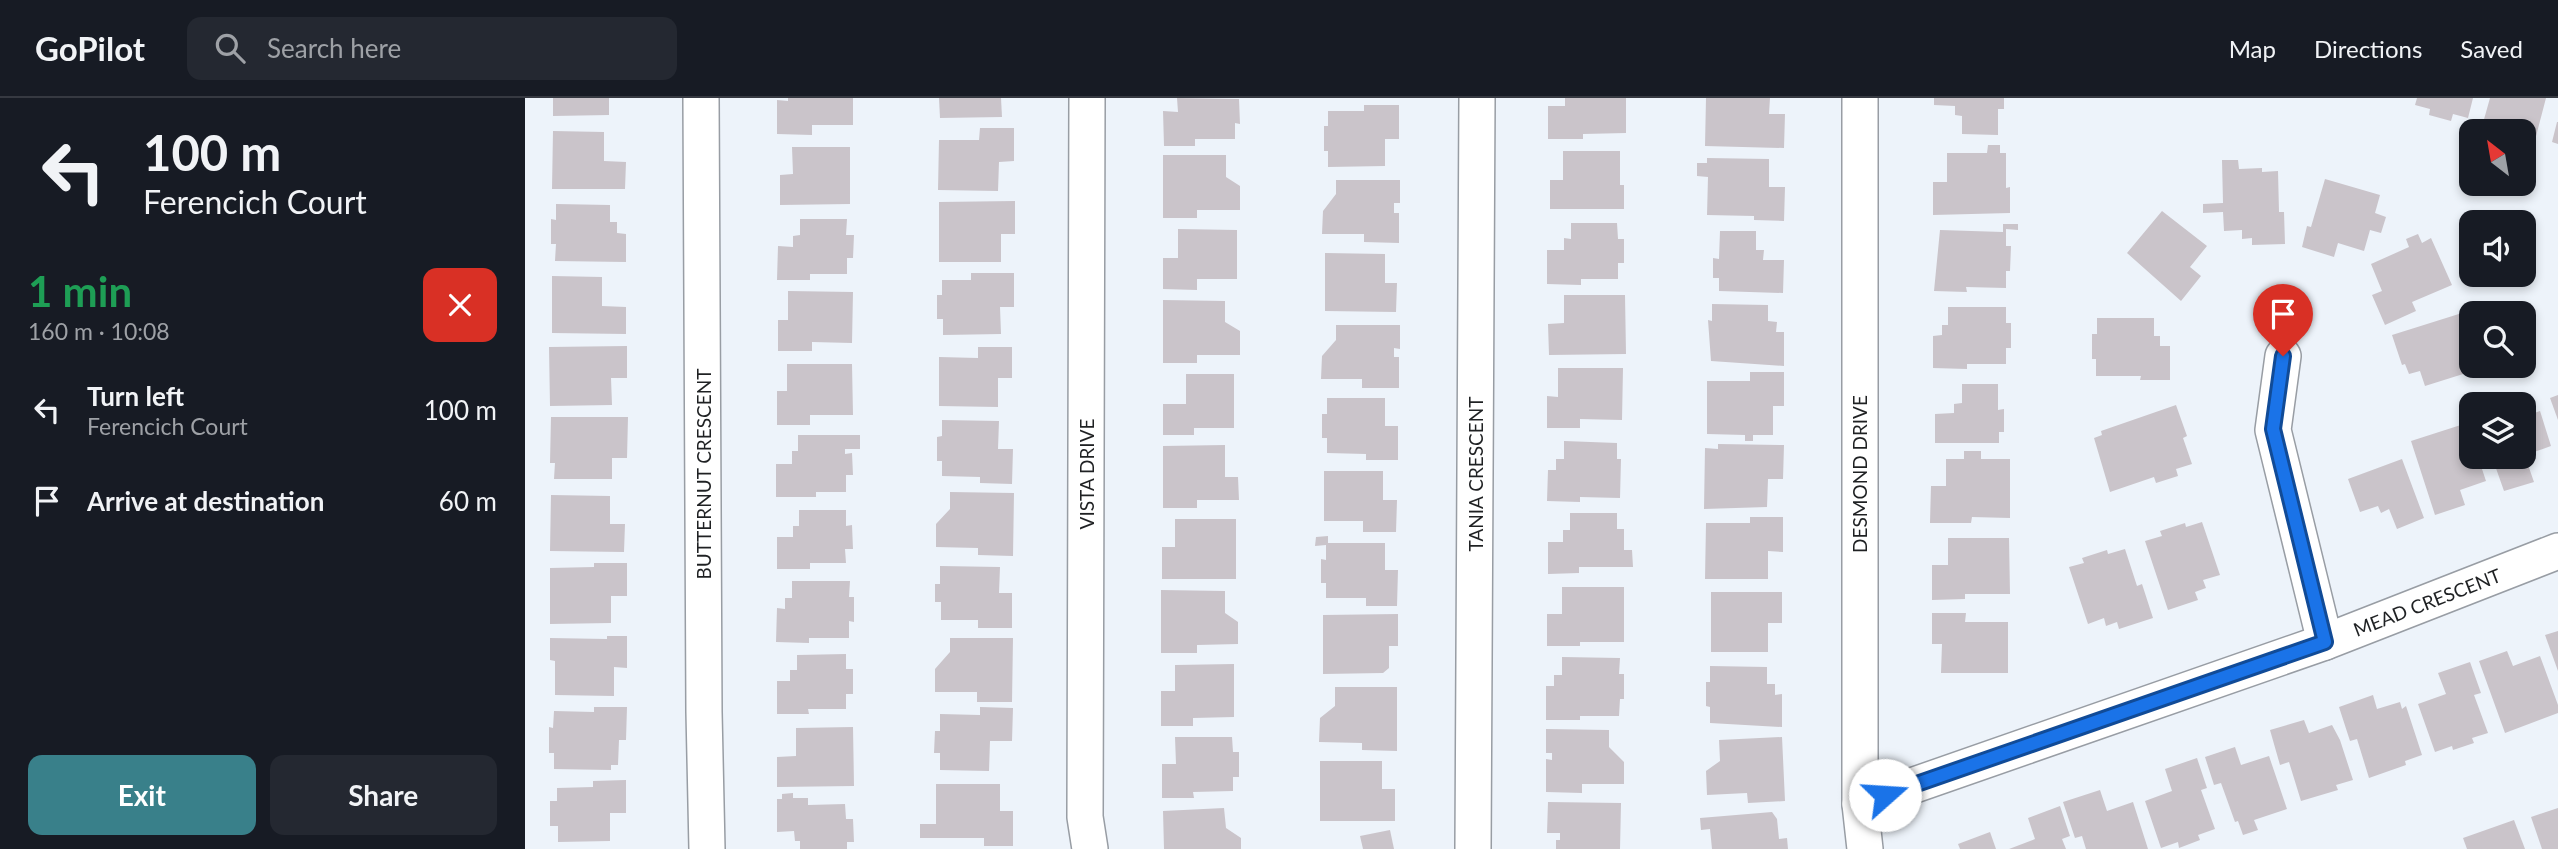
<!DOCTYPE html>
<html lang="en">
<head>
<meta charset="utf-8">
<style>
	body { margin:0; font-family:Lato,sans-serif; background:#242831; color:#f1f3f6; height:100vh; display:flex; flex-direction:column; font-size:26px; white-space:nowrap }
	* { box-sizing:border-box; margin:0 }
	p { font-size:23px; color:#9ea1a6 }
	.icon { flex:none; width:38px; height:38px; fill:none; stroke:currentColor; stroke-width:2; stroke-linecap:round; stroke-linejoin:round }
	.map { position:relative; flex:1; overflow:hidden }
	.panel { display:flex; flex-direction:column; background:#171b24; width:525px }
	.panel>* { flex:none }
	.hud { background:#171b24; color:#f1f3f6; overflow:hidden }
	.needle { width:46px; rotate:329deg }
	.controls { position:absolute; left:1934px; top:21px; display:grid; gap:14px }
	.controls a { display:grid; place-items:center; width:77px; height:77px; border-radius:14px; background:#171b24; box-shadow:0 4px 10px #0003; font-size:35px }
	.pin { position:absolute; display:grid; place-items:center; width:60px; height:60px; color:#fff; margin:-72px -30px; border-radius:50% 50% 50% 0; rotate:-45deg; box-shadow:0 0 7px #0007 }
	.pin .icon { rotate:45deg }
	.me { position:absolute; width:77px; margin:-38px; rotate:71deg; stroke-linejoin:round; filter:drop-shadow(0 0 5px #0008) }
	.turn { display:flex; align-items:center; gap:24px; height:147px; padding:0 28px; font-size:32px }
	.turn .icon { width:91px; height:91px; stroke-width:2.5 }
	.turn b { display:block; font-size:49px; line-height:60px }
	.round { display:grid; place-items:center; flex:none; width:74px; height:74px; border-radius:14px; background:#242831 }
	.summary { display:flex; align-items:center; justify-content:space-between; height:119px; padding:0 28px }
	h1 { font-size:42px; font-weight:700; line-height:52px; color:#1e9e55 }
	.button { display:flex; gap:14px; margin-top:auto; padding:14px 28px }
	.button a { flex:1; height:80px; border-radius:14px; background:#39808a; color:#fff; font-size:28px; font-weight:700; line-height:80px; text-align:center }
	.button a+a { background:#242831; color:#f1f3f6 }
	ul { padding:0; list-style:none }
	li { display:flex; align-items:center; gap:21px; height:91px; padding:0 28px }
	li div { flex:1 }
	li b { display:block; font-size:26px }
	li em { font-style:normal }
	header { display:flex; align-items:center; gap:42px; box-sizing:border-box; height:98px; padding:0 35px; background:#171b24; border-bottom:2px solid #363941 }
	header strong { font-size:33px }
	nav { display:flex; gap:38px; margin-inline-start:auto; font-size:24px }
	.search { width:490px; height:63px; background:#242831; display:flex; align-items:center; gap:18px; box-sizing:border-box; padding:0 24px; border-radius:14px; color:#9ea1a6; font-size:26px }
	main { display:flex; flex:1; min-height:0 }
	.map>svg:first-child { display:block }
	.building { fill:#cac4ca }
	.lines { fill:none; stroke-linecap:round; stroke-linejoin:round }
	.street-casing { stroke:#989da4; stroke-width:38 }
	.street { stroke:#fff; stroke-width:35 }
	.route-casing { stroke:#114b97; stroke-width:18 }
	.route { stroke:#1a73e8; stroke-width:12 }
	.labels { text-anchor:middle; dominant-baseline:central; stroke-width:7; stroke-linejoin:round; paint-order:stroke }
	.street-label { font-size:19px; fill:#1f2123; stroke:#fff }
</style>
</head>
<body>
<header>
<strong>GoPilot</strong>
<div class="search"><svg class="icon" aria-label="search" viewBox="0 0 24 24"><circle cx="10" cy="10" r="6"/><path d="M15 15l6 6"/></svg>Search here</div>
<nav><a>Map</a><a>Directions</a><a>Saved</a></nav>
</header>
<main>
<section class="panel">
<div class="hud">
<div class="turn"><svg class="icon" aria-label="left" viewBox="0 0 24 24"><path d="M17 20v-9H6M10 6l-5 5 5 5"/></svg><div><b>100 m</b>Ferencich Court</div></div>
</div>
<div class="summary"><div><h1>1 min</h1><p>160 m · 10:08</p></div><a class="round" style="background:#d93025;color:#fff"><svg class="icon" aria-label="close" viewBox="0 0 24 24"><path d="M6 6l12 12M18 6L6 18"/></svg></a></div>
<ul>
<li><svg class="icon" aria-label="left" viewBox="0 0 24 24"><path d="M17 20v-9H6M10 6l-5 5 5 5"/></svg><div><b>Turn left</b><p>Ferencich Court</p></div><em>100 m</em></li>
<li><svg class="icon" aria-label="arrive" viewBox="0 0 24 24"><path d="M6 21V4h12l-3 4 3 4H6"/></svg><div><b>Arrive at destination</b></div><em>60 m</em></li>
</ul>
<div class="button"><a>Exit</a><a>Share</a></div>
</section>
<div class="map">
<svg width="2033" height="751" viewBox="0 0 2033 751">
	<rect width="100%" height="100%" fill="#edf3fa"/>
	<g class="building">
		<polygon points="28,0 84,0 84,17 28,18"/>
		<polygon points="263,0 328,0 328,27 287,27 287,37 252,36 252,2 263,3"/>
		<polygon points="414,0 476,0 477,19 415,20"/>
		<polygon points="652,0 714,1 715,26 710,25 710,41 670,41 670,48 639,48 638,13 653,14"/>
		<polygon points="1040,0 1101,0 1101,35 1058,36 1058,41 1023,41 1023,8 1040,8"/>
		<polygon points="1181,0 1245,0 1244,16 1260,16 1259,50 1180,48"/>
		<polygon points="1409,0 1479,0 1479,11 1473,11 1473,37 1437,36 1437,18 1430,17 1430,8 1409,7"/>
		<polygon points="1892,0 1948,0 1943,20 1928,16 1926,23 1904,17 1905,11 1890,7"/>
		<polygon points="1965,0 2021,0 2009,46 1998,43 1998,33 1956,32"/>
		<polygon points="839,7 874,7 874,41 860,41 860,68 803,69 803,53 799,53 799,28 803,28 803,13 839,13"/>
		<polygon points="2032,24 2033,24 2033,46 2027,44"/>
		<polygon points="455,30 489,30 489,63 474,64 473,93 413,92 414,42 454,42"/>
		<polygon points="28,33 79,34 79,63 101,64 100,91 27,91"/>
		<polygon points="1463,47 1475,47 1475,55 1481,55 1481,90 1485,89 1485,115 1408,117 1408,84 1422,84 1422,55 1462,55"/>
		<polygon points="267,49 325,49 325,106 255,107 255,77 268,76"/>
		<polygon points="1038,53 1095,53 1095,87 1099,87 1099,111 1025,111 1025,82 1038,82"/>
		<polygon points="638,57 701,57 701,79 715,88 715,112 672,112 672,120 638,120"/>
		<polygon points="1182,60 1244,61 1244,89 1260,89 1259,123 1229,122 1229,118 1182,117 1183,79 1172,78 1172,65 1182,65"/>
		<polygon points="1697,62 1713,62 1714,71 1737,70 1737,74 1753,73 1754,114 1759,114 1760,146 1727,147 1727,140 1717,141 1717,132 1699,133 1698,114 1678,115 1678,106 1698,105"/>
		<polygon points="1800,81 1855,97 1850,115 1861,119 1856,135 1845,132 1839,153 1813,145 1809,159 1777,149 1782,128 1786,129"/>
		<polygon points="811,82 875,82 875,105 869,105 869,115 874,115 874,145 839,144 839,136 797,136 798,113 811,96"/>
		<polygon points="490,103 490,136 476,136 476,164 414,164 414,104"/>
		<polygon points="31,106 85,107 85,124 92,124 92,135 101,136 101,164 30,163 31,146 26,146 26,121 31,122"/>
		<polygon points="1637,113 1682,148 1665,169 1676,178 1656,203 1602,155"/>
		<polygon points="275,121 322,121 321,137 329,137 328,160 322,160 322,176 285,176 285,182 252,182 253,148 268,149 268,138 275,137"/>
		<polygon points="1046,125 1092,125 1093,141 1099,141 1099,165 1093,165 1093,181 1056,181 1056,187 1022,186 1022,152 1039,152 1039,140 1046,141"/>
		<polygon points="1478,126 1493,126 1493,132 1481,131 1481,148 1486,148 1485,173 1481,173 1481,190 1441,189 1442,194 1409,193 1415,132 1478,134"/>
		<polygon points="653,131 712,132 712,181 672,181 672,192 638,191 638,160 653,160"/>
		<polygon points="1195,133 1231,133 1231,152 1239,152 1238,162 1259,162 1258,195 1194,193 1194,180 1188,180 1188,160 1194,161"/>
		<polygon points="1893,136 1897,145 1906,140 1927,187 1887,204 1891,213 1860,227 1847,197 1857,193 1846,166 1884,149 1881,141"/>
		<polygon points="800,155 860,156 860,185 872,185 871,214 800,213"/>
		<polygon points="446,175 489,175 489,209 475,209 476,236 418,237 418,221 412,221 412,197 417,197 417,182 446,182"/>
		<polygon points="27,178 77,179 77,208 101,209 101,236 27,235"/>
		<polygon points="263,193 328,194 327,245 287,244 287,253 253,253 253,222 263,222"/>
		<polygon points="1039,197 1100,197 1101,256 1024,257 1023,226 1039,225"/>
		<polygon points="638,202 700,203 700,224 715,233 715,257 672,257 672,265 638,265"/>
		<polygon points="1187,206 1243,207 1243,223 1252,224 1251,234 1259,234 1259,268 1186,263 1183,222 1187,223"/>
		<polygon points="1423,209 1481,209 1481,225 1486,225 1486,250 1481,250 1481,266 1442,266 1442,271 1408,270 1408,238 1417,237 1417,227 1423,227"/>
		<polygon points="1937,215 1942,232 1946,230 1946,268 1953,268 1954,271 1900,288 1895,273 1884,276 1880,266 1877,267 1867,237"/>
		<polygon points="1572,220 1629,220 1629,238 1635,238 1635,248 1645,248 1645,282 1615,282 1616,278 1571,278 1571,261 1567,261 1567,236 1572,236"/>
		<polygon points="811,227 875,227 875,251 869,250 869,259 874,259 874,290 837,290 837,281 796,281 797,258 811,242"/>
		<polygon points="102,248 102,280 86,280 87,307 25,308 24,249"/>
		<polygon points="453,249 487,249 487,280 473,280 473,309 414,308 414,259 453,260"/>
		<polygon points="262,266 327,266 328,317 285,317 285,327 252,327 252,293 262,293"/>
		<polygon points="1033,270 1098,270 1097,322 1055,321 1055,330 1022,330 1022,298 1033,299"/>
		<polygon points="1225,274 1259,274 1259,308 1248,308 1248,337 1228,337 1228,343 1220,343 1220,337 1182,336 1182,283 1225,283"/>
		<polygon points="661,276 709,276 709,330 669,330 669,337 638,337 638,306 661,306"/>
		<polygon points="1437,286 1473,286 1473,312 1479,311 1479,334 1474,334 1474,345 1410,345 1410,316 1429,315 1429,306 1437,305"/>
		<polygon points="2033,297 2033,322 2025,300"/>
		<polygon points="802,300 860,300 860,328 873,328 873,362 841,362 841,356 802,355 802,340 797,340 797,316 802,316"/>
		<polygon points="1651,307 1662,338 1658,340 1667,366 1651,371 1653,378 1631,385 1629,379 1585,394 1569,340 1577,337 1576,333"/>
		<polygon points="2015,313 2026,348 2009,354 2011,361 2002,364 2009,384 1979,393 1967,359 1998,359 1998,319"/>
		<polygon points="26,319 103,319 102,360 87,360 87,381 29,381 30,365 25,365"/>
		<polygon points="417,322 474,323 473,351 488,351 487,386 455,385 455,379 417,378 417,363 412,363 412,339 417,338"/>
		<polygon points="1942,325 1946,336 1946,359 1953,359 1961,383 1935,392 1940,407 1910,417 1886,343"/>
		<polygon points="273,337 335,337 335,351 320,351 320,356 327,355 328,377 321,377 321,394 291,394 291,399 251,399 251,366 267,366 267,353 273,353"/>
		<polygon points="1039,343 1092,345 1092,361 1096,361 1095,400 1055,399 1055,404 1022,403 1023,372 1031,372 1031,361 1039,361"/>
		<polygon points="1193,346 1259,347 1258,381 1243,381 1242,409 1179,411 1180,350 1193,351"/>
		<polygon points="700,347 700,379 713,379 714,402 672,402 672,410 638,410 638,348"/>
		<polygon points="1439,353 1456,353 1456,361 1485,361 1485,420 1447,419 1446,425 1405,425 1406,388 1421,388 1421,361 1439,361"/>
		<polygon points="1877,361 1899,420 1872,431 1864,411 1856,415 1853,408 1835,414 1823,381"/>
		<polygon points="799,373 858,373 858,402 872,402 871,434 838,434 838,423 799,423"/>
		<polygon points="425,394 489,395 488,458 453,457 453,450 411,449 411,426 425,411"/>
		<polygon points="26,397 85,398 85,426 100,426 99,454 25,453"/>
		<polygon points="274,412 321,412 321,428 327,427 328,451 320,451 321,465 285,465 285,471 252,471 252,439 268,439 268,428 274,428"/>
		<polygon points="1045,415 1092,415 1092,431 1099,431 1099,452 1107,452 1108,469 1054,469 1054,475 1023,476 1023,444 1038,444 1038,432 1045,432"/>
		<polygon points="1225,419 1258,419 1258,454 1243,453 1243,481 1180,481 1181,425 1225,425"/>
		<polygon points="650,421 711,421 711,481 637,481 637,449 650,449"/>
		<polygon points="1677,424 1695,477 1678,482 1681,490 1670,494 1673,502 1643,512 1620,443 1637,438 1635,433 1660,425 1661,429"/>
		<polygon points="803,438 803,445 860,445 860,472 873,472 872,508 841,508 841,500 801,500 801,485 796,485 796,461 801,462 801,447 790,448 791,439"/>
		<polygon points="1423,440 1484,440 1485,496 1440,496 1440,501 1407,502 1407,467 1423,467"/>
		<polygon points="1600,451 1612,488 1617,486 1628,520 1594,531 1592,524 1581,528 1579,520 1563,526 1544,469 1559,465 1557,460 1582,452 1583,456"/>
		<polygon points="69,465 102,465 102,498 86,498 86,525 25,526 25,470 69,469"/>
		<polygon points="415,468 475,469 474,495 487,495 487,530 453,530 453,522 416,522 416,504 410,504 410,486 415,486"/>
		<polygon points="267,483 325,483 324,499 329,499 329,524 324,523 324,540 284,540 284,545 251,544 252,510 260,511 260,500 267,500"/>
		<polygon points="1037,489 1099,489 1099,544 1055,544 1055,548 1022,548 1022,516 1037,516"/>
		<polygon points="636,492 700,493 700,515 713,524 713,546 672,547 672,555 636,555"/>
		<polygon points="1186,494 1257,494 1257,525 1243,525 1243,554 1186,554"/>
		<polygon points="1407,515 1441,515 1440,524 1483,524 1483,575 1416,575 1417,546 1407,546"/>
		<polygon points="873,516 873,548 864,548 864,570 858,575 798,576 798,517"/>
		<polygon points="2033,533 2033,573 2020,537"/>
		<polygon points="82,538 102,538 102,570 89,569 89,598 30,597 30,563 25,562 25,540 82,541"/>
		<polygon points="425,540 488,540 487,604 452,604 452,594 410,594 410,571 425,554"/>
		<polygon points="1982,553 1988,568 2015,558 2033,607 2033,615 1980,635 1954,563"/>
		<polygon points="321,556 321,571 328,571 328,596 321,596 321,611 283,611 284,616 252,616 252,583 265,583 265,572 272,572 272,557"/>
		<polygon points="1037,559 1095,560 1094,576 1099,576 1099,601 1095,601 1094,618 1055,618 1055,622 1021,622 1021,588 1029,588 1029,577 1037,577"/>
		<polygon points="1945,564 1956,595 1949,597 1963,635 1947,640 1949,645 1928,652 1927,648 1910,654 1893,606 1921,596 1913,575"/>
		<polygon points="709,566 709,619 668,620 668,628 636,628 636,593 650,593 650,567"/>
		<polygon points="1185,568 1242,569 1242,586 1250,586 1250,597 1257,596 1257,629 1185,625 1185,609 1181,608 1181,584 1185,584"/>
		<polygon points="810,589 872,589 872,653 837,652 837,645 794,644 795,620 810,608"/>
		<polygon points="1848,597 1852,611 1875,604 1877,611 1881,608 1897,657 1880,663 1881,667 1844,680 1832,641 1825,643 1814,609"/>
		<polygon points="69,609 102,609 101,642 94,642 93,667 86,667 86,672 29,671 29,655 24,655 24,629 28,630 29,613 69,614"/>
		<polygon points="455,609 488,610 487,643 465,643 464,673 415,672 415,655 409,655 410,633 415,633 415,616 455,617"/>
		<polygon points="1779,622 1784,635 1807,627 1815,642 1828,682 1811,687 1813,692 1776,703 1764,664 1755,667 1745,632"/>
		<polygon points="328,629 329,688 252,689 252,659 271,658 271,630"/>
		<polygon points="1021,631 1084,632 1084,649 1099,664 1099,686 1057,686 1057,695 1021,694 1021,661 1027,662 1027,655 1021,655"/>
		<polygon points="650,639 707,639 708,654 714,654 714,679 708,679 708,693 668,694 669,700 637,700 637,666 651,666"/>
		<polygon points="1257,639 1260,703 1223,705 1222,695 1182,697 1181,673 1195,663 1194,642"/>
		<polygon points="1710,649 1716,667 1744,658 1762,711 1729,722 1733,732 1718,737 1713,723 1710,724 1696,685 1689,687 1680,659"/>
		<polygon points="1672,660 1682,690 1676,692 1690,731 1673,737 1675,742 1654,750 1653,744 1636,750 1620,703 1647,693 1640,671"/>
		<polygon points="795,663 857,663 857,691 870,691 870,723 795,723"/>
		<polygon points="101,682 101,715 85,715 85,743 33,744 33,728 25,728 25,703 32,703 32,690 68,689 68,683"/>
		<polygon points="411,686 475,686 475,713 488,713 488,748 459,748 459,740 395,740 395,726 411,726"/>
		<polygon points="1575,692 1582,713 1608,704 1623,751 1561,751 1557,738 1550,740 1538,704"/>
		<polygon points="268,695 268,700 283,700 283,707 320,706 321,721 328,721 329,744 322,744 322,751 275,751 275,743 270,743 269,733 252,734 252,701 257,701 257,696"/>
		<polygon points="1023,704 1096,705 1095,751 1031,751 1031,742 1035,742 1035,735 1022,735"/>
		<polygon points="1535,708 1545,738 1537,741 1541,751 1484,751 1510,741 1503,720"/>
		<polygon points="699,710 701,730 716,740 716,751 639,751 638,713"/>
		<polygon points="2033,710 2033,751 2017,751 2006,719"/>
		<polygon points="1247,714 1252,721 1254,741 1262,740 1263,751 1187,751 1185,731 1176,732 1175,720"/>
		<polygon points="1989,722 2000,751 1942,751 1938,740"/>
		<polygon points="865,732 869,751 838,751 835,738"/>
		<polygon points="1465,734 1471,751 1435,751 1433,746"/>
	</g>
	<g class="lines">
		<g class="street-casing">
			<g id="street">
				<polyline points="176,0 179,614 182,751"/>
				<polyline points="562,0 560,719 565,751"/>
				<polyline points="1335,0 1335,706 1340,751"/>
				<polyline points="1758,258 1748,332 1800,544"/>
				<polyline points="1335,706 1800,544 2033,453"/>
				<polyline points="948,751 952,0"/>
			</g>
		</g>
		<use href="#street" class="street"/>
	</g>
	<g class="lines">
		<g class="route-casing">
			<polyline id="route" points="1360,697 1800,544 1748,331 1758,258"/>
		</g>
		<use href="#route" class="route"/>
	</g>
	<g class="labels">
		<g class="street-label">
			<text transform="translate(178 376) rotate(-90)">BUTTERNUT CRESCENT</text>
			<text transform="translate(561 376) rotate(-90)">VISTA DRIVE</text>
			<text transform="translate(950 376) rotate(-90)">TANIA CRESCENT</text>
			<text transform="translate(1334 376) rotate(-90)">DESMOND DRIVE</text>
			<text transform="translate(1902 504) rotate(-21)">MEAD CRESCENT</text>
		</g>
	</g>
</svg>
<div class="controls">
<a><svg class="needle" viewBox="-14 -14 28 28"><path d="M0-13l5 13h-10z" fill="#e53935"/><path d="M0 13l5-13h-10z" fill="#9ea1a6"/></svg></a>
<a><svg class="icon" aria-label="sound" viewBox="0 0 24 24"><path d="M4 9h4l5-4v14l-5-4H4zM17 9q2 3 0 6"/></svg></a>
<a><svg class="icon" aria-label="search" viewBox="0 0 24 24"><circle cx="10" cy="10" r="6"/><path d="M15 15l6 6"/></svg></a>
<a><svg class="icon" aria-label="layers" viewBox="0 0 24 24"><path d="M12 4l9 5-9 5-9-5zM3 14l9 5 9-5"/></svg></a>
</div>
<div class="pin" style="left:1758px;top:258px;background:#d93025"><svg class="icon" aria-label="arrive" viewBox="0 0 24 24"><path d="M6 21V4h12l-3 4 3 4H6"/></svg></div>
<svg class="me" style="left:1360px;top:697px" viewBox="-20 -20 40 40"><circle r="19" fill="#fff"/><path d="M0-13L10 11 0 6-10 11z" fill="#1a73e8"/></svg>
</div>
</main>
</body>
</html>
